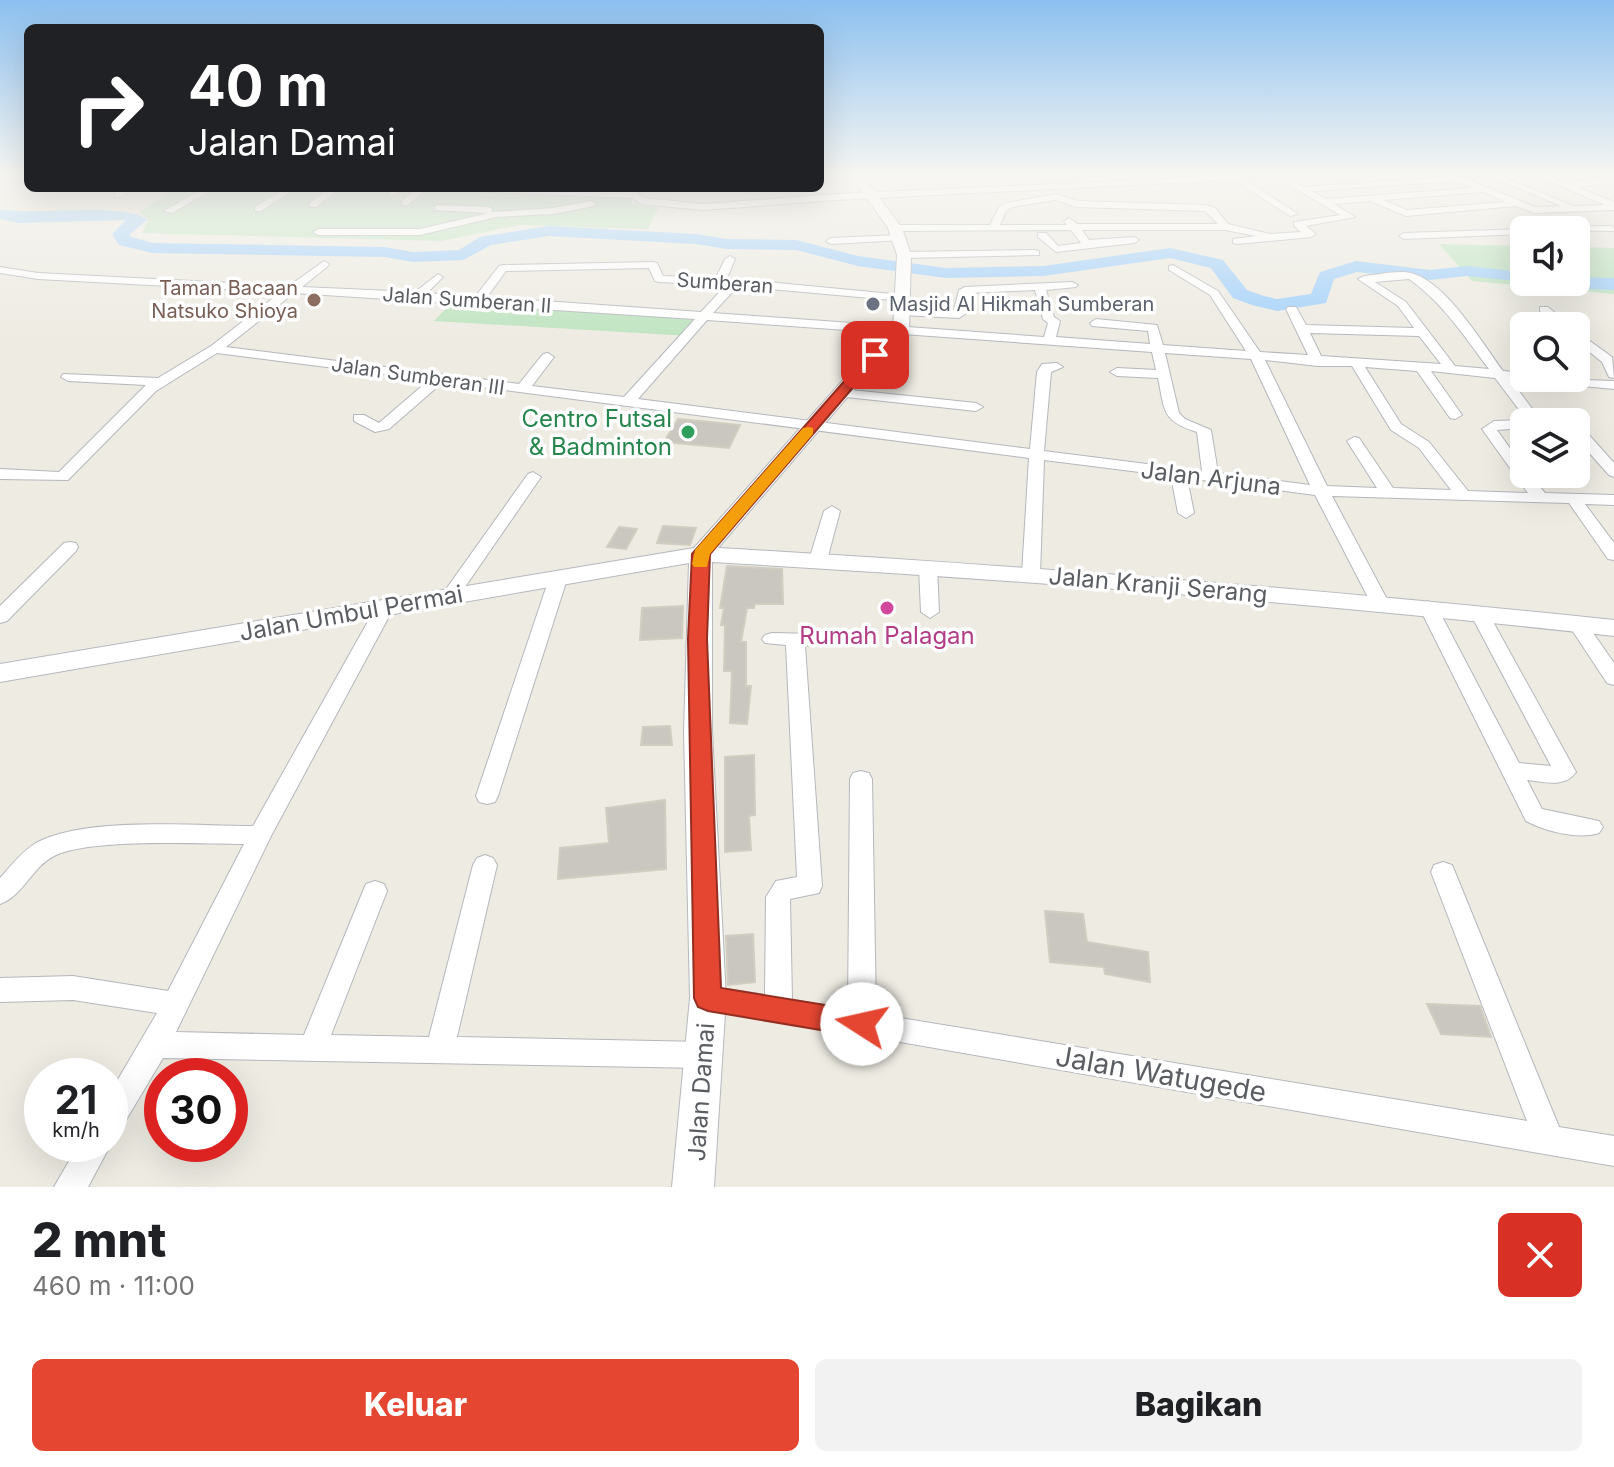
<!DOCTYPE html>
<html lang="id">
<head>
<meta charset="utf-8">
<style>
	body { margin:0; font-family:Inter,sans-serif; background:#f2f2f2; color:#202124; height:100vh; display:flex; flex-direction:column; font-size:30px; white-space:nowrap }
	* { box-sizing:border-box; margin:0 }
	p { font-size:26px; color:#757577 }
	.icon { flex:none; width:44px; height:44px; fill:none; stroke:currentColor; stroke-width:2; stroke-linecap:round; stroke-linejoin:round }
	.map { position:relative; height:1187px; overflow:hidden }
	.panel { display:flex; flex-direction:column; background:#fff; flex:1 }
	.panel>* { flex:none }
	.top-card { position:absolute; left:24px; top:24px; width:800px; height:168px; border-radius:12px; box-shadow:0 8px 32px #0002; background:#202124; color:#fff; overflow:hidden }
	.controls { position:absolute; left:1510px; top:216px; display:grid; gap:16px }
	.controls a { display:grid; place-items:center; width:80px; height:80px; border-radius:12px; background:#fff; box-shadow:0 8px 32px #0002; font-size:40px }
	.speed { position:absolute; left:24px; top:1058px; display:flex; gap:16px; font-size:40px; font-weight:700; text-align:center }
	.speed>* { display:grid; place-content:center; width:104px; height:104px; border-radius:50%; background:#fff; box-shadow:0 8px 32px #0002; line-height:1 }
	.speed small { font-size:20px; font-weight:400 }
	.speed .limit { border:12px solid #d22; background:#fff; color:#111 }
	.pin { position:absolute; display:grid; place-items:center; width:68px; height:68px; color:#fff; margin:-34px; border-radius:16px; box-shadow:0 4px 12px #0006 }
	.me { position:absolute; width:88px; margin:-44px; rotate:280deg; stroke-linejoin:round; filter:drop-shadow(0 0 6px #0008) }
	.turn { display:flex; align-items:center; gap:28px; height:168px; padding:0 32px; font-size:36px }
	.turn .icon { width:104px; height:104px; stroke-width:2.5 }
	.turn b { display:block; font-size:56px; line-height:68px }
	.round { display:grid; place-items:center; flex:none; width:84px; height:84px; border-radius:12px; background:#f2f2f2 }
	.headline { display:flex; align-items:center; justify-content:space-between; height:136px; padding:0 32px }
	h1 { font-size:48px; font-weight:800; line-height:60px }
	.cta { display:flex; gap:16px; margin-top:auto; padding:16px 32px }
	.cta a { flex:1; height:92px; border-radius:12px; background:#e44631; color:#fff; font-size:32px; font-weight:800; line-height:92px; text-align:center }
	.cta a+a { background:#f2f2f2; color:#202124 }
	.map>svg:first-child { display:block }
	.green { fill:#bee4c0 }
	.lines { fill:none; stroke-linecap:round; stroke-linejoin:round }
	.river { fill:#a2d1fc; fill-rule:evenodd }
	.building { fill:#cac7c1; stroke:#d1cdc0; stroke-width:2 }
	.street-casing { stroke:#b4b7bc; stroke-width:2 }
	.secondary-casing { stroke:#b5b8be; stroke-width:2 }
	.street { fill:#fff; fill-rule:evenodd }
	.secondary { fill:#fff; fill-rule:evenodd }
	.route { fill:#e44631; stroke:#942e20; stroke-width:2 }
	.slow { fill:#f59e0b }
	.education-dot { fill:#8d6e63; stroke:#fff; stroke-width:3 }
	.worship-dot { fill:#6b7280; stroke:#fff; stroke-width:3 }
	.leisure-dot { fill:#2e9e5b; stroke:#fff; stroke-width:3 }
	.hotel-dot { fill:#d1479c; stroke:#fff; stroke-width:3 }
	.labels { text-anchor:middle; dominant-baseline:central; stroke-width:7; stroke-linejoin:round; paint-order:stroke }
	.far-street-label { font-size:20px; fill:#5a5d62; stroke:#fff }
	.far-education-label { font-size:20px; fill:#785e54; stroke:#fff; text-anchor:end }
	.far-worship-label { font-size:20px; fill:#5b616d; stroke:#fff; text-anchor:start }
	.leisure-label { font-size:24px; fill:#27864d; stroke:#fff; text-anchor:end }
	.street-label { font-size:24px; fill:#5a5d62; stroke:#fff }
	.hotel-label { font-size:24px; fill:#b23c85; stroke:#fff }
	.near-street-label { font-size:28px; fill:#5a5d62; stroke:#fff }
</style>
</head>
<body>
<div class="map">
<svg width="1614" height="1187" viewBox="0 0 1614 1187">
	<rect width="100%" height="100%" fill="#edebe2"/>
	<g class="green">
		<polygon points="173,188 470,188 519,195 632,196 632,204 658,208 648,229 519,225 441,241 142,233 148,221 140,212"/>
		<polygon points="1439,244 1524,246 1524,282 1576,282 1576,247 1614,248 1614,294 1472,281"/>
		<polygon points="455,299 704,318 690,336 434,321"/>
	</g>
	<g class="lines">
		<g class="river">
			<path d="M0,209C33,216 128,201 147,220L129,235L131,237L153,243L385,247L413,252L459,250L480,237L549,226L696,234L727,239L796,240L858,256L946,268L1043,266L1170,248L1223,260L1247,290L1264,296L1277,299L1311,294L1320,272L1356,261L1430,270L1467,266L1524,272L1526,282L1467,276L1430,280L1357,272L1334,279L1326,303L1277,311L1252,305L1233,298L1211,268L1170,258L1043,276L946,278L858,266L796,250L727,249L696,244L549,236L491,245L463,260L413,262L385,257L153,253L119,245L112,234L126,220L19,223L0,219Z"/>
			<polygon points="1576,277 1614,278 1614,290 1565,288 1556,282 1576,282"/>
		</g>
	</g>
	<g class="building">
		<polygon points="678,419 711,422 740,425 729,448 664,442"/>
		<polygon points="663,526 696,528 690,545 657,543"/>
		<polygon points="619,527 637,529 626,549 607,547"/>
		<polygon points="727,566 782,569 783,604 755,604 754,608 747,608 741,642 746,642 746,686 751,686 747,724 730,723 732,671 724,671 725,625 721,625 724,608 720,608"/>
		<polygon points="683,606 682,638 640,640 642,608"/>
		<polygon points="670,726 672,745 641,745 643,727"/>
		<polygon points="754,755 755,815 749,816 751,850 725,852 725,757"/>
		<polygon points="665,800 666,869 558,879 560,848 609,843 606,808"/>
		<polygon points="1045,911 1083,914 1087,942 1148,952 1150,982 1105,974 1104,967 1050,962"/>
		<polygon points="753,934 755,982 728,985 726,936"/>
		<polygon points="1427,1004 1480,1006 1491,1037 1441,1034"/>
	</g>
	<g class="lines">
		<g class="street-casing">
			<g id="street">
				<polygon points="22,176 28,176 28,179 23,178"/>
				<polygon points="820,176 861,176 862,177 820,181"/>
				<polygon points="1223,176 1253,176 1253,179 1245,180 1298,214 1290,216 1234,180 836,200 703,210 641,204 633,198 469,191 465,188 570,191 573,188 582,188 580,191 635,192 644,198 703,204 836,194"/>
				<path d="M1274,176H1284L1303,187L1459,176L1535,207L1561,206L1490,176H1501L1573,206L1605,205L1537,176H1548L1567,183L1599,179L1602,184L1577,187L1614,202V210L1534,213L1516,206L1406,216L1370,201L1334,204L1355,217L1306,226L1316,234L1311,237L1237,244L1233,243V239L1256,236L1225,230H1082L1089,240L1134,237L1139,240L1134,243L1056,252L1038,237V233H1046L1058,246L1081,243L1071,230L895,231L890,228L895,225H990L999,207L1006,203L1056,194L1078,201L1206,205L1215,208L1228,224L1270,234L1301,232L1294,226V222L1340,215ZM1456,181L1473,188L1326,199L1311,191ZM1484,192L1506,202L1407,210L1383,200ZM1055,200L1077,207L1205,211L1218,224H1077L1069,218L1064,221L1067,225H1000L1006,211L1012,207Z"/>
				<polygon points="40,188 33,192 28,189 29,188"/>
				<polygon points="125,188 136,188 121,197 115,197 115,193"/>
				<polygon points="185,188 179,192 174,189 175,188"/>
				<polygon points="205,188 216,188 172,213 164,211"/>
				<polygon points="243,188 252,188 246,193 241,190"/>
				<polygon points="286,188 296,188 261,211 255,211 255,207"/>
				<polygon points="330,188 340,188 316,207 310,207 310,203"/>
				<polygon points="393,188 403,188 394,195 388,195"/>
				<polygon points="418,188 427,188 408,205 402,205 402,201"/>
				<polygon points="591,201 596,204 594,206 553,214 496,217 420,235 318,235 313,232 318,229 420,229 489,213 435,210 435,206 438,205 489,207 492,208 492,212 553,208"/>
				<polygon points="1610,226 1614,228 1614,231 1546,230 1551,227"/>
				<polygon points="1528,229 1524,230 1524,234 1404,239 1399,236 1404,233"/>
				<polygon points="899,235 903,236 903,240 831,244 826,241 831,238"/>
				<polygon points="1035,250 1039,251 1039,255 904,258 899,255 904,252"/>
				<path d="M730,256L735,259L727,278L903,295L909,298L903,301L738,286L713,313L1044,337L1048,323L1043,319L1035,290L970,293L965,314L959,318L902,315L896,311L902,307L954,310L959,290L965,287L1072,282L1078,285L1076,287L1046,290L1054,317L1060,321L1056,337L1150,344L1148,331L1092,326L1090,323L1096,319L1157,325L1163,345L1246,351L1210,295L1169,270V266L1173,265L1218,291L1260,352L1308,355L1286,309L1288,307H1296L1306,325L1414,328L1398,306L1358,279L1364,276C1378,275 1401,269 1414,274C1448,285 1482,343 1503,371L1524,373V378L1614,381V389L1510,379L1542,422H1524V428L1497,430L1524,468V474H1529L1545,493L1614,495V505L1585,504L1614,543V560L1608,559L1569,503L1332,496L1389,603L1380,609L1371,603L1315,495L1187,478L1194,513L1186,518L1178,513L1171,476L1044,460L1040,574L1031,579L1022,574L1029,458L443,382L389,429L375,432L354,421V415H364L379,423L429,380L217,353L156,391L68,480L0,479V469L59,472L146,385L68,381L61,377L63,374L158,378L211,346L281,292L38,279L0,273V267L38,273L289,286L324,261L329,264L328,266L302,287L415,292L438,274L443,277L427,293L475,297L499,266L503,265L653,262L657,263L663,276L716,278L725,259ZM649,268L655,281L659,282L726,285L701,312L487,297L506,271ZM1409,279C1443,303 1464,336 1489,369L1455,366L1406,302L1375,282ZM294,293L695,319L624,397L532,386L554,357L548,353L543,354L519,384L226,347ZM707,320L1152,352L1156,370L1117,368L1110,372L1117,376L1158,378C1165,412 1162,421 1197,432L1202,471L1044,451L1051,372L1063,367L1057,363L1042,364L1037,372L1030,449L638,399ZM1310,333L1419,336L1441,364L1321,356ZM1165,353L1251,359L1310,485L1218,473L1211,430L1185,419L1179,413ZM1265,360L1318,366H1352L1391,430L1419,448L1451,490L1393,488L1359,438L1354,437L1347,441L1377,488L1327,486ZM1365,367L1417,371L1450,418L1455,419L1462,415L1431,371L1495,378L1527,420L1494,421L1482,429L1528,493L1468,491L1429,442L1401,424Z"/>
				<polygon points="1540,307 1548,307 1570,326 1557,326 1540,311"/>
				<polygon points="1576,331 1612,357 1614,378 1609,377 1602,362 1576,341"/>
				<polygon points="842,389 976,403 983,407 976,411 837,396 837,390"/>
				<polygon points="1576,425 1581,426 1614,463 1614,477 1609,475 1576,438"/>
				<polygon points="533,472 541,477 456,600 444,600 441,596 444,592 528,474"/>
				<polygon points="832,506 840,511 827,560 824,564 812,564 809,560 824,511"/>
				<polygon points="70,542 76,543 78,547 76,551 7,621 0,623 0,606 64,543"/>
				<polygon points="928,562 937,567 939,612 930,618 921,612 919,567"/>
				<polygon points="559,571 568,576 498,796 495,802 487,804 479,802 476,796 550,576"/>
				<path d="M1428,601L1437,607L1519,763L1551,766L1470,613L1472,609H1486L1576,772C1565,788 1545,782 1527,780L1542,809L1599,821L1603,827L1599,833C1578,840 1545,831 1526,821L1419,607Z"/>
				<path d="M384,603L393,609L271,836L176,1032L304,1035L363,891L366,884L375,881L384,884L387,891L331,1035L429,1037L473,865L477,858L485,855L493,858L497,865L457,1037L704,1042L714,1046L718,1055L714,1064L704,1068L163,1058L120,1130L110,1135V1093L157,1013L73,1000L0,1002V978L73,976L168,991L244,844C200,844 90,838 54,856C32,867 23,896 0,904V878C11,866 22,851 36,843C86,816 196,826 253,826L375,609Z"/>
				<polygon points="1577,618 1584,620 1614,663 1614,685 1607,683 1568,624"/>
				<polygon points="772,633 815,634 825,640 822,644 805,646 822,886 819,893 790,899 792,1000 848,1009 850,779 853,773 861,771 869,773 872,779 876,1014 1527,1121 1431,872 1434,865 1443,862 1452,865 1455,872 1559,1127 1614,1136 1614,1166 698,1007 695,998 698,989 708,986 765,995 766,897 776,881 797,877 786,645 765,643 762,639 765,635"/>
				<polygon points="110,1141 111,1144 88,1187 54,1187 79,1144 110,1144"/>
			</g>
		</g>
		<g class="secondary-casing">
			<path id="secondary" d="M851,176H863L902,228L911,255L909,331L862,380L718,548C1018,565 1316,589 1614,620V636C1314,603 1014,579 712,562V731L726,998L714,1187H672L690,998L684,731L689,563L0,682V664L694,548L850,372L893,330L897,255L888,228Z"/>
		</g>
		<use href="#street" class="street"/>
		<use href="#secondary" class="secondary"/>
	</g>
	<linearGradient id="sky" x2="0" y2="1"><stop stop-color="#8cc0f0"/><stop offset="0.51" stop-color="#f7f6f2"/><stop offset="1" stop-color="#f7f6f2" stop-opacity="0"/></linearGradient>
	<rect width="1614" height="342" fill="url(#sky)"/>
	<polygon class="route" points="870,352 881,355 710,554 707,639 721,988 862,1011 872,1015 876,1024 872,1033 862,1037 708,1011 698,1007 694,998 688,639 692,554"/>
	<polygon class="slow" points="808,427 813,428 813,434 710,554 707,567 694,567 692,564 695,550 803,428"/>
	<circle class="education-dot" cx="314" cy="300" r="8"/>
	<circle class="worship-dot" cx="873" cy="304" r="8"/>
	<circle class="leisure-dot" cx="688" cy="432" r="8"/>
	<circle class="hotel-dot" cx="887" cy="608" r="8"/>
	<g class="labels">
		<g class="far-street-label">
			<text transform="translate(725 283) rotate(4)">Sumberan</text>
			<text transform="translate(467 300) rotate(4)">Jalan Sumberan II</text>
			<text transform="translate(418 376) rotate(8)">Jalan Sumberan III</text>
		</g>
		<g class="far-education-label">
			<text x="298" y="288">Taman Bacaan<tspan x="298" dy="23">Natsuko Shioya</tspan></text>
		</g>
		<g class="far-worship-label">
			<text x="889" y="304">Masjid Al Hikmah Sumberan</text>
		</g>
		<g class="leisure-label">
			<text x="672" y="418">Centro Futsal<tspan x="672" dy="28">&amp; Badminton</tspan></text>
		</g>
		<g class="street-label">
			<text transform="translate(1211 478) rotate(7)">Jalan Arjuna</text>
			<text transform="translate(1158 585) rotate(5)">Jalan Kranji Serang</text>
			<text transform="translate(351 613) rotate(-10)">Jalan Umbul Permai</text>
			<text transform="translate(701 1092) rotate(-86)">Jalan Damai</text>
		</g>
		<g class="hotel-label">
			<text x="887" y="635">Rumah Palagan</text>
		</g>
		<g class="near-street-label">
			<text transform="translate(1161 1074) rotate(10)">Jalan Watugede</text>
		</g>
	</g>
</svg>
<div class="controls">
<a><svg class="icon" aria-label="sound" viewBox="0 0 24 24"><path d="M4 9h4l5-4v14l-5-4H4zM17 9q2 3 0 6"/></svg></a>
<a><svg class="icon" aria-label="search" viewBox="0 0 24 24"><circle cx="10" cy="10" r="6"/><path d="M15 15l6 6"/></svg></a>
<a><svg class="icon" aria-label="layers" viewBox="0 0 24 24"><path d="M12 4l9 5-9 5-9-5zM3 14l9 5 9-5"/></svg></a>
</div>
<div class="speed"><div>21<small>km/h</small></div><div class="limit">30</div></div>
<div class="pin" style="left:875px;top:355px;background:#d93025"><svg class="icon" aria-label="arrive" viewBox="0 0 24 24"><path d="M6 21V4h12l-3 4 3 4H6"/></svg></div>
<svg class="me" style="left:862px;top:1024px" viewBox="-20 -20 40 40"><circle r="19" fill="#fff"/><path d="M0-13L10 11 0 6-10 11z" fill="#e44631"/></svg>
<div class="top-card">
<div class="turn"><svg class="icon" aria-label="right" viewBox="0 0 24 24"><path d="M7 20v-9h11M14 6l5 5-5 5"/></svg><div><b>40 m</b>Jalan Damai</div></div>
</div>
</div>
<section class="panel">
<div class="headline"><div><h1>2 mnt</h1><p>460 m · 11:00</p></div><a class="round" style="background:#d93025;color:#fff"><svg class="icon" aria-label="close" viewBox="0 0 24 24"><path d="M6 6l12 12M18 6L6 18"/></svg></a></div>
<div class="cta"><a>Keluar</a><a>Bagikan</a></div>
</section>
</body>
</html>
